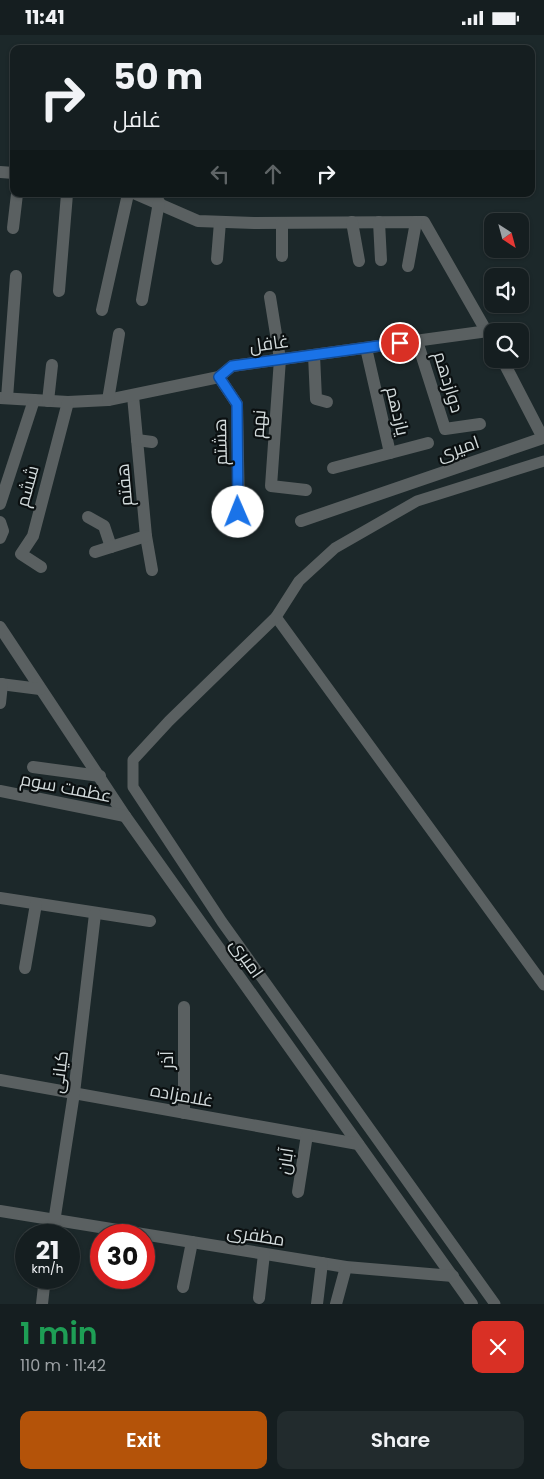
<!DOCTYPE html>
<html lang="en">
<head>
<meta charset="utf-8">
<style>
	body { margin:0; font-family:Poppins,Cairo,sans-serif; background:#222b2d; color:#f1f3f6; height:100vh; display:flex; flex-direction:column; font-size:19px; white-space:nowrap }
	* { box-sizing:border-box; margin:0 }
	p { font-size:16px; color:#9da2a5 }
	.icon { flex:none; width:28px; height:28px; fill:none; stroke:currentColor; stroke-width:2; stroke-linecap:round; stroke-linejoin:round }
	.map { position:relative; height:1269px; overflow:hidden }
	.panel { display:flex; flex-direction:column; background:#151e20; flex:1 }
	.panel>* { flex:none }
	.guide { position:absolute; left:10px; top:10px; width:525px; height:152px; border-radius:10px; box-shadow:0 1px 4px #0004,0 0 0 1px #343c3e; background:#151e20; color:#f1f3f6; overflow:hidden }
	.needle { width:32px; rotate:144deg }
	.controls { position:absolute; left:484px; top:178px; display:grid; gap:10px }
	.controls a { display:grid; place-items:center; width:45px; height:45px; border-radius:10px; background:#151e20; box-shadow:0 1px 4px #0004,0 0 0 1px #343c3e; font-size:25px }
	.speed { position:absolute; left:15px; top:1189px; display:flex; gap:10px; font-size:25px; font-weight:700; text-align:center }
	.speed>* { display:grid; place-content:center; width:65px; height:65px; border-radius:50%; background:#151e20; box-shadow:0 1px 4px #0004,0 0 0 1px #343c3e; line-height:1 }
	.speed small { font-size:12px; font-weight:400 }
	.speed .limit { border:8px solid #d22; background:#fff; color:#111 }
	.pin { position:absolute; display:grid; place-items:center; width:42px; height:42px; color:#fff; margin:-21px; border:2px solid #fff; border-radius:50%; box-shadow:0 1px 5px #0007 }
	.me { position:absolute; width:55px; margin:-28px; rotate:359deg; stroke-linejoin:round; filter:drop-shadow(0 0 4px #0008) }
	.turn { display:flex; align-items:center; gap:18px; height:105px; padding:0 20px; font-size:22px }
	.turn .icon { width:65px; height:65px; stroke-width:2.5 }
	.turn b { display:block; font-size:35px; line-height:42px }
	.lanes { display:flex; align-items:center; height:48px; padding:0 20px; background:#0003; justify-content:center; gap:25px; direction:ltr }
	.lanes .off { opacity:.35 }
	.round { display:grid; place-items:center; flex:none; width:52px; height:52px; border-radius:10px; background:#222b2d }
	.headline { display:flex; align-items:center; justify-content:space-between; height:85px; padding:0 20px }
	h1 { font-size:30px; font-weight:600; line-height:38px; color:#1e9e55 }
	.button { display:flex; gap:10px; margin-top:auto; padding:10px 20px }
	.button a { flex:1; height:58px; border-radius:10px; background:#b45309; color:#fff; font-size:20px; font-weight:600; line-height:58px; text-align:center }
	.button a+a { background:#222b2d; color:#f1f3f6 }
	.status { display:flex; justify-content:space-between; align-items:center; height:35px; padding:0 25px; background:#151e20; direction:ltr }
	.status svg { height:14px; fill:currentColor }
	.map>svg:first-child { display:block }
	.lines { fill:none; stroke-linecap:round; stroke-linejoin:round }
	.service { stroke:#5a6061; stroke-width:11 }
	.minor { stroke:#5a6061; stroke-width:12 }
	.route-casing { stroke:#114b97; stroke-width:12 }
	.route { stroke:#1a73e8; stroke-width:9 }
	.labels { text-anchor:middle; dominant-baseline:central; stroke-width:4.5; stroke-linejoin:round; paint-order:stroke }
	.street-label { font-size:18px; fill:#d2dadb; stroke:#0b1011 }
</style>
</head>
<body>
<div class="status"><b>11:41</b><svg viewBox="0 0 49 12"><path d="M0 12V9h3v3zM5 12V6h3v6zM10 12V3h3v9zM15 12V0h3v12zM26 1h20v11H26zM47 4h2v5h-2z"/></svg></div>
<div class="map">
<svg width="544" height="1269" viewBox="0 0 544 1269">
	<rect width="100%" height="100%" fill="#1c282a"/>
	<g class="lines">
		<g class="service">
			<polyline points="276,582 544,950"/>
			<polyline points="495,1269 222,887 133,752 133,725 169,686 276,582 299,546 335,513 417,466 544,426"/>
		</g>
		<g class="minor">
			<polyline points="0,137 14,138"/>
			<polyline points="136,159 198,186 254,188 424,187 492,306"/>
			<polyline points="352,187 359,226"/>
			<polyline points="379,187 381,225"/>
			<polyline points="13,193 17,159"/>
			<polyline points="282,221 282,188"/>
			<polyline points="217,224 220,187"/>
			<polyline points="408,231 416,187"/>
			<polyline points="59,256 67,159"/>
			<polyline points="270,262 280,324 271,451 306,455"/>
			<polyline points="142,265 159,167"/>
			<polyline points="102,275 128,159"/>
			<polyline points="417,306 445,394 480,389"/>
			<polyline points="366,313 390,418"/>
			<polyline points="314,320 316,364 327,367"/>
			<polyline points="219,342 237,369 239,477"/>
			<polyline points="133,361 146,501 152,535"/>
			<polyline points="0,363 68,367 108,365 219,342 232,331 488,296"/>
			<polyline points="7,363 16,241"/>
			<polyline points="108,365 119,299"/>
			<polyline points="48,366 52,330"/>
			<polyline points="137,405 152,407"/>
			<polyline points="333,433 428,408"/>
			<polyline points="0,469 34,365"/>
			<polyline points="88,482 104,491 111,512"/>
			<polyline points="301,486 543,403 502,324"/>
			<polyline points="0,487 3,496 0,503"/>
			<polyline points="95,517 146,501"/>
			<polyline points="41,532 21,519 33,501 68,367"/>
			<polyline points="0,592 125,781 472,1269"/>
			<polyline points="0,649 40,654"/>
			<polyline points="0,668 2,649"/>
			<polyline points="33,732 100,741"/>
			<polyline points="0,756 125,781"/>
			<polyline points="0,863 150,886"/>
			<polyline points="25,933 36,869"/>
			<polyline points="0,1045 358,1109"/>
			<polyline points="184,1078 184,972"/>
			<polyline points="298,1157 307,1100"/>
			<polyline points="0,1176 346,1232 453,1241"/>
			<polyline points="52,1200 74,1058 95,879"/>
			<polyline points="183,1252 192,1207"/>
			<polyline points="259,1263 264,1219"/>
			<polyline points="42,1269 45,1242"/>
			<polyline points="317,1269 322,1228"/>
			<polyline points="336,1269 346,1232"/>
		</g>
	</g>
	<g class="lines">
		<g class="route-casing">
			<polyline id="route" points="238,477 237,369 219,342 232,331 400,308"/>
		</g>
		<use href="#route" class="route"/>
	</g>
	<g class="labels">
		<g class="street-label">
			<text transform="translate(269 308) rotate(-8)">غافل</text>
			<text transform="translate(449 347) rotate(73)">دوازدهم</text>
			<text transform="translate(398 376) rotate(77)">یازدهم</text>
			<text transform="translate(258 389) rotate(-86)">نهم</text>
			<text transform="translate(220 407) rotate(-91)">هشتم</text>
			<text transform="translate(458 413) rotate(-19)">امیری</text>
			<text transform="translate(124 450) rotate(-95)">هفتم</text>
			<text transform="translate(27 451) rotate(-75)">ششم</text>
			<text transform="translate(66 752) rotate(11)">عظمت سوم</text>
			<text transform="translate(247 923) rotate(55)">امیری</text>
			<text transform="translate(166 1025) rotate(-90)">آذر</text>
			<text transform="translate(59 1037) rotate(-83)">کیانی</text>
			<text transform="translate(182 1060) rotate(10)">غلامزاده</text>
			<text transform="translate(285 1126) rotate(-81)">آبان</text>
			<text transform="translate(256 1200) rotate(9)">مظفری</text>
		</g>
	</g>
</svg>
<div class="controls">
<a><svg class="needle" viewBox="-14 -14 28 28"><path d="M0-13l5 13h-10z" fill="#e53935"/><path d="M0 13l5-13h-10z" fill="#9da2a5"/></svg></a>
<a><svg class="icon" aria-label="sound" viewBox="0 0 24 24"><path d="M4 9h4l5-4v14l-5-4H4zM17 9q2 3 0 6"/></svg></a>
<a><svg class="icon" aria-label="search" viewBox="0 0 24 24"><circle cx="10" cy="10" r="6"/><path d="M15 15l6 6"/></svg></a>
</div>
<div class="speed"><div>21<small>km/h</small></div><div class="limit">30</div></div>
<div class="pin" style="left:400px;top:308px;background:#d93025"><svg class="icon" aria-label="arrive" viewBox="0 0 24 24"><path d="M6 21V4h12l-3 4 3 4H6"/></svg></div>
<svg class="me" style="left:238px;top:477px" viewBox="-20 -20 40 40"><circle r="19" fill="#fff"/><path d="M0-13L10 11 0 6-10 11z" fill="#1a73e8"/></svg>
<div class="guide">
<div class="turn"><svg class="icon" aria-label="right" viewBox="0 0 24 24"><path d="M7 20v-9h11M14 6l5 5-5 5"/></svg><div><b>50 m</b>غافل</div></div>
<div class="lanes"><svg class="icon off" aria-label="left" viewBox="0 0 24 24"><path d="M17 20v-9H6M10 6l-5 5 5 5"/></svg><svg class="icon off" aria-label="ahead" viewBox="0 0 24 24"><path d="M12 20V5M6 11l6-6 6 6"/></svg><svg class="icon" aria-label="right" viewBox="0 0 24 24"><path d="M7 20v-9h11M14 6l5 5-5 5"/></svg></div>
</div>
</div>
<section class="panel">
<div class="headline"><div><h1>1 min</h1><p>110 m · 11:42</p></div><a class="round" style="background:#d93025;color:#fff"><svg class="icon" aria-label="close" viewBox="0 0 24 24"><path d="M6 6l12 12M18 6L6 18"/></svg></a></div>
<div class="button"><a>Exit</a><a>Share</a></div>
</section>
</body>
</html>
